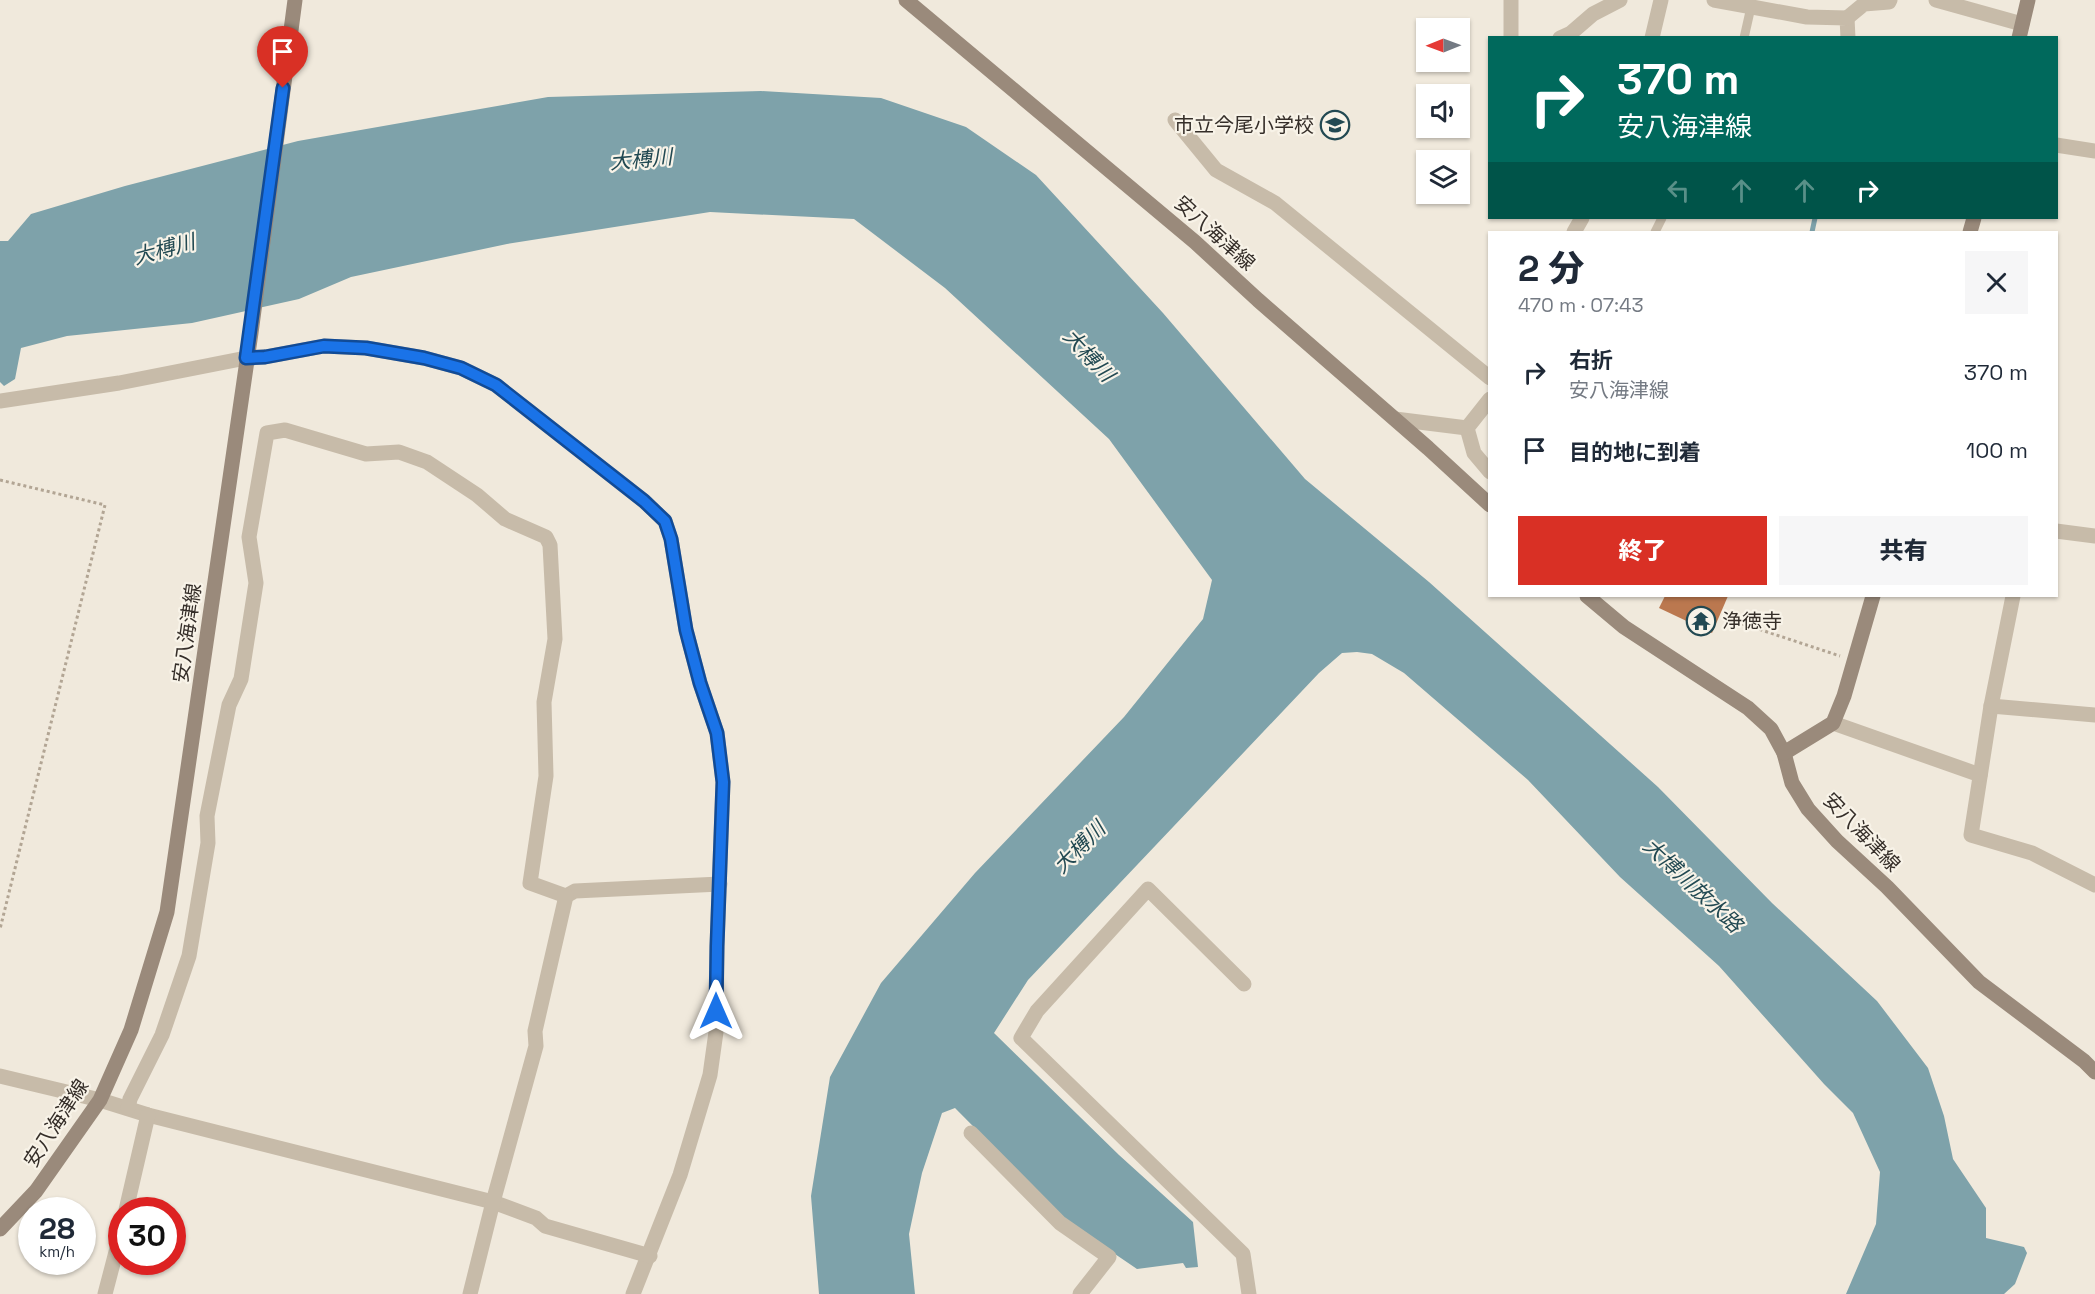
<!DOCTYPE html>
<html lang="ja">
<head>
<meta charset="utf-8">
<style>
	body { margin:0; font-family:"Space Grotesk","Noto Sans JP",sans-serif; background:#f6f6f7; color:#1f2937; height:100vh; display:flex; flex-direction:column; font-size:22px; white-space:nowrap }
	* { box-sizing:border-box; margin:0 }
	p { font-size:20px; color:#747a83 }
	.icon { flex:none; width:33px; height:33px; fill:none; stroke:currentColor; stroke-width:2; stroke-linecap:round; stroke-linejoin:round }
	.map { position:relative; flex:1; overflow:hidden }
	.drawer { position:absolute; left:1488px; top:231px; width:570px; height:366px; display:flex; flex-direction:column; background:#fff; border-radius:0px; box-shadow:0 2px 4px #0004 }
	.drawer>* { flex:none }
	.banner { position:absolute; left:1488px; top:36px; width:570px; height:183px; border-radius:0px; box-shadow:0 2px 4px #0004; background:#00695c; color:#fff; overflow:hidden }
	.needle { width:39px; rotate:269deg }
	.buttons { position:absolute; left:1416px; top:18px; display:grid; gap:12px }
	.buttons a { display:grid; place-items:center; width:54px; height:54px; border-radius:0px; background:#fff; box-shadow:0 2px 4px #0004; font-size:30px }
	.speed { position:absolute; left:18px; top:1197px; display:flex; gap:12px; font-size:30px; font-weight:700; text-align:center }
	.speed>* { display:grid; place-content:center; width:78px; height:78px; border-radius:50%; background:#fff; box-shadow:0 2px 4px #0004; line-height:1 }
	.speed small { font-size:15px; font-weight:400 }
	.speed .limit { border:9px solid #d22; background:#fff; color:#111 }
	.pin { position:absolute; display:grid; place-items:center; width:51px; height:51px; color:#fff; margin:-62px -26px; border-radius:50% 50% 50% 0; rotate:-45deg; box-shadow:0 0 6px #0007 }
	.pin .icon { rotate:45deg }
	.me { position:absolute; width:66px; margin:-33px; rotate:0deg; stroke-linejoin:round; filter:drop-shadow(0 0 4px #0008) }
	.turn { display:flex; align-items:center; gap:21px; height:126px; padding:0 30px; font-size:27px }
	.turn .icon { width:78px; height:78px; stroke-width:2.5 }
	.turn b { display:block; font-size:42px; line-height:51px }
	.lanes { display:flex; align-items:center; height:57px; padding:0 30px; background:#0003; justify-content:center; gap:30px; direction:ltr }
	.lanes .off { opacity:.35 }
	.round { display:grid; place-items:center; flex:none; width:63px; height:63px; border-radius:0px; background:#f6f6f7 }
	.head { display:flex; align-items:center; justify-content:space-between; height:102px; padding:0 30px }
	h1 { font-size:36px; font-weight:800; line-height:45px }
	.cta { display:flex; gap:12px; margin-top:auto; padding:12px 30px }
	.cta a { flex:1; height:69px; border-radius:0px; background:#d93025; color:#fff; font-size:24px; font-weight:800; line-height:69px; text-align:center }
	.cta a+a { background:#f6f6f7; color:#1f2937 }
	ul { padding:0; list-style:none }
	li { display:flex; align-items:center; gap:18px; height:78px; padding:0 30px }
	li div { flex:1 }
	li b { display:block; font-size:22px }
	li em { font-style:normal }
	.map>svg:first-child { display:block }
	.water { fill:#7ea2aa }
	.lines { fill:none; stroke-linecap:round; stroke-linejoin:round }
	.stream { stroke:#7ea2aa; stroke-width:5 }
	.building { fill:#bb784f }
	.path { stroke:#b2a594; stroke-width:3; stroke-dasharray:3 3; stroke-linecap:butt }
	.lane { stroke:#c7bba9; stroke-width:9 }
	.street { stroke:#c7bba9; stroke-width:15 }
	.secondary { stroke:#9a8a7b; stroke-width:15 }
	.route-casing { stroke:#114b97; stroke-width:15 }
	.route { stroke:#1a73e8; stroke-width:10 }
	.labels { text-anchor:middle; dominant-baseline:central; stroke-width:4.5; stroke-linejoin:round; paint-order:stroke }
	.poi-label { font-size:20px; fill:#352e29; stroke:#f8f3e8; text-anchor:end }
	.street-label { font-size:20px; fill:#352e29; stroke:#f8f3e8 }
	.water-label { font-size:21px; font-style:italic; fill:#224952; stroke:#f8f3e8 }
</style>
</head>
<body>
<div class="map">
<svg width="2095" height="1294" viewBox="0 0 2095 1294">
	<rect width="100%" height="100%" fill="#f0e9dc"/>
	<polygon class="water" points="761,91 881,98 966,127 1036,175 1163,313 1305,479 1429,582 1658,787 1772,903 1877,1001 1928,1068 1944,1116 1953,1159 1986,1208 1986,1238 2024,1247 2027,1253 2015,1284 2004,1294 1846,1294 1876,1224 1880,1172 1853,1113 1824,1084 1719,966 1620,877 1528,780 1404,673 1372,654 1357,652 1342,653 1319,673 1028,980 994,1033 1119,1155 1193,1222 1198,1267 1186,1268 1183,1263 1137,1269 1068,1222 955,1108 942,1113 922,1173 909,1234 915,1294 819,1294 811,1196 830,1077 881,983 975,873 1124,717 1203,619 1212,580 1109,439 945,288 854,219 710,212 507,244 351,277 299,299 192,323 67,336 21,348 15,379 4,386 0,382 0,241 8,241 31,214 125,186 298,141 548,97"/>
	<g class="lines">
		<polyline class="stream" points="1812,232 1815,218"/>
	</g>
	<polygon class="building" points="1665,596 1728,596 1712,633 1659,608"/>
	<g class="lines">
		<g class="path">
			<polyline points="0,480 105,505 0,929"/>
			<polyline points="1731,620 1840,656"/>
		</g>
		<g class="lane">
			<polyline points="1744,38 1751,7"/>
			<polyline points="1655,232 1662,218"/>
		</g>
		<g class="street">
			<polyline points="1714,0 1807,17 1847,18 1848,38"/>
			<polyline points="1936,0 2022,24"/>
			<polyline points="1847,18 1864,4 1889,2 1890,0"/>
			<polyline points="1511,38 1511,0"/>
			<polyline points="1560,38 1571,33 1593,14 1620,0"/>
			<polyline points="1652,38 1661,0"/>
			<polyline points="1175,120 1216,170 1275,203 1490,378"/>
			<polyline points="2056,145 2095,151"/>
			<polyline points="1574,232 1582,218"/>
			<polyline points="1490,399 1467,428 1474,453 1490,472"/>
			<polyline points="0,401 119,383 246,358 265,357 324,346 366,348 424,358 461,368 496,385 644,501 665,521 671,539 686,630 700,683 717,733 723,782 717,946 716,1032 710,1075 680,1175 633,1294"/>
			<polyline points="1395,419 1467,428"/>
			<polyline points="2056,531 2095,536"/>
			<polyline points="2013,596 1991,706 1971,835 2032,853 2095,885"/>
			<polyline points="1991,706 2095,715"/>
			<polyline points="1833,723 1980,775"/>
			<polyline points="566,896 575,891 720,884"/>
			<polyline points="1244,984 1148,889 1037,1011 1021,1038 1243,1254 1249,1294"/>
			<polyline points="0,1076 100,1100 148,1115 493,1202 536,1218 545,1226 650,1256"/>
			<polyline points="128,1108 130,1099 162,1035 189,956 208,843 207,816 229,705 241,679 256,583 249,537 267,433 285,430 366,454 399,452 427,462 477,495 505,519 546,537 550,545 555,639 544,702 546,776 530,883 566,896 535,1031 536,1046 493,1202 470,1294"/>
			<polyline points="971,1133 1060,1223 1109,1257 1080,1294"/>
			<polyline points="126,1210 148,1115"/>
			<polyline points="105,1294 122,1229"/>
		</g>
		<g class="secondary">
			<polyline points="906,0 1195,242 1258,300 1428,448 1490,505"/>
			<polyline points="2019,38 2028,0"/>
			<polyline points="1970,232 1974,218"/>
			<polyline points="1587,596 1624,627 1748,708 1771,729 1784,753 1792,783 1808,809 1837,841 1887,887 1979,982 2084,1061 2095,1072"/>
			<polyline points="1784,753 1833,723 1844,696 1873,596"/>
			<polyline points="0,1229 36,1191 100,1100 131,1030 167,912 251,333 295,0"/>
		</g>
	</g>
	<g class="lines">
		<g class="route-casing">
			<polyline id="route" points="283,88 246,358 265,357 324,346 366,348 424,358 461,368 496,385 644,501 665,521 671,539 686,630 700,683 717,733 723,782 717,946 716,1011"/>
		</g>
		<use href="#route" class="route"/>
	</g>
	<defs>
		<g id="school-ring" transform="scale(1.5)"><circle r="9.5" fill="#f8f3e8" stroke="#224952" stroke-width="1.5"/><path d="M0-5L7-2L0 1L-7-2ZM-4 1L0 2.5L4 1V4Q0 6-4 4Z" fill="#224952"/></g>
		<g id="temple-ring" transform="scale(1.5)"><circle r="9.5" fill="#f8f3e8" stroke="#224952" stroke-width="1.5"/><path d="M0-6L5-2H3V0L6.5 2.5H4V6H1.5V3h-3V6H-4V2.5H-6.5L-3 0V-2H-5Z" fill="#224952"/></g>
	</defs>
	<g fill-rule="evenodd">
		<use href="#school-ring" x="1335" y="125"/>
		<use href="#temple-ring" x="1701" y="621"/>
	</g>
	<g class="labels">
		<g class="poi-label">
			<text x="1314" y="125">市立今尾小学校</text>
			<text x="1722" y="621" text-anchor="start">浄徳寺</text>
		</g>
		<g class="street-label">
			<text transform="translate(1215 233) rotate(42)">安八海津線</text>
			<text transform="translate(187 633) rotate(-82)">安八海津線</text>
			<text transform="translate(1862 832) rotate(46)">安八海津線</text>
			<text transform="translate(56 1123) rotate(-57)">安八海津線</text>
		</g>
		<g class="water-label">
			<text transform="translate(641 159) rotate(-5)">大榑川</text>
			<text transform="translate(164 249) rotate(-15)">大榑川</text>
			<text transform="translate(1089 355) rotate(47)">大榑川</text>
			<text transform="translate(1079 847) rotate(-45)">大榑川</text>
			<text transform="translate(1693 885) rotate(43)">大博川放水路</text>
		</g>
	</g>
</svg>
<div class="buttons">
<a><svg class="needle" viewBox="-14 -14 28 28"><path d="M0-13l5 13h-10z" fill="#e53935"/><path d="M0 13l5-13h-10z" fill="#747a83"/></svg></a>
<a><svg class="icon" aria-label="sound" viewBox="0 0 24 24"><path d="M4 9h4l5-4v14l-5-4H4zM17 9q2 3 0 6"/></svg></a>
<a><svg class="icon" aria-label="layers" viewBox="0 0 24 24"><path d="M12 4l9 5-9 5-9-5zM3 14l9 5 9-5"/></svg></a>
</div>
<div class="speed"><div>28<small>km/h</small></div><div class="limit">30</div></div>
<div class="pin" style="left:283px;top:88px;background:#d93025"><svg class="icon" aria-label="arrive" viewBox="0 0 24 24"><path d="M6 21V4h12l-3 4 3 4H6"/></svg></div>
<svg class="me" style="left:716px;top:1011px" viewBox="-20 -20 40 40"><path d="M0-17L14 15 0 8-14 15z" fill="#1a73e8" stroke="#fff" stroke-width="4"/></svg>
<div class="banner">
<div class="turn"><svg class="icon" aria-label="right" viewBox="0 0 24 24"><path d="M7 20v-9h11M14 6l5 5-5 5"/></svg><div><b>370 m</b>安八海津線</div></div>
<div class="lanes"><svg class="icon off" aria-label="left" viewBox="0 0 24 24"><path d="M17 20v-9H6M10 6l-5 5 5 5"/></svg><svg class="icon off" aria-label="ahead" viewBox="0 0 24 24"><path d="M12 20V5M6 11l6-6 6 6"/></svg><svg class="icon off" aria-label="ahead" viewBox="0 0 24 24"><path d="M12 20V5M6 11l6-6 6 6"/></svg><svg class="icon" aria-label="right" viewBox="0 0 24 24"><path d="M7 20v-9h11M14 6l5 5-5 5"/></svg></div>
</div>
<section class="drawer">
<div class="head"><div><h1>2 分</h1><p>470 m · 07:43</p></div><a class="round"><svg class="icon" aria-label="close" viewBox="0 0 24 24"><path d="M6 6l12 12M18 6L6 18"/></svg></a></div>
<ul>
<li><svg class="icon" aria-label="right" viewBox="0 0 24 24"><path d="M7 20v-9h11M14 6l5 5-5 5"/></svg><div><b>右折</b><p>安八海津線</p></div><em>370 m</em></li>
<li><svg class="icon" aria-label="arrive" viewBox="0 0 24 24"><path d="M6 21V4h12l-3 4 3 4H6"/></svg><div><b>目的地に到着</b></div><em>100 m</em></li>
</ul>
<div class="cta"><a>終了</a><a>共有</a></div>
</section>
</div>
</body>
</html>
